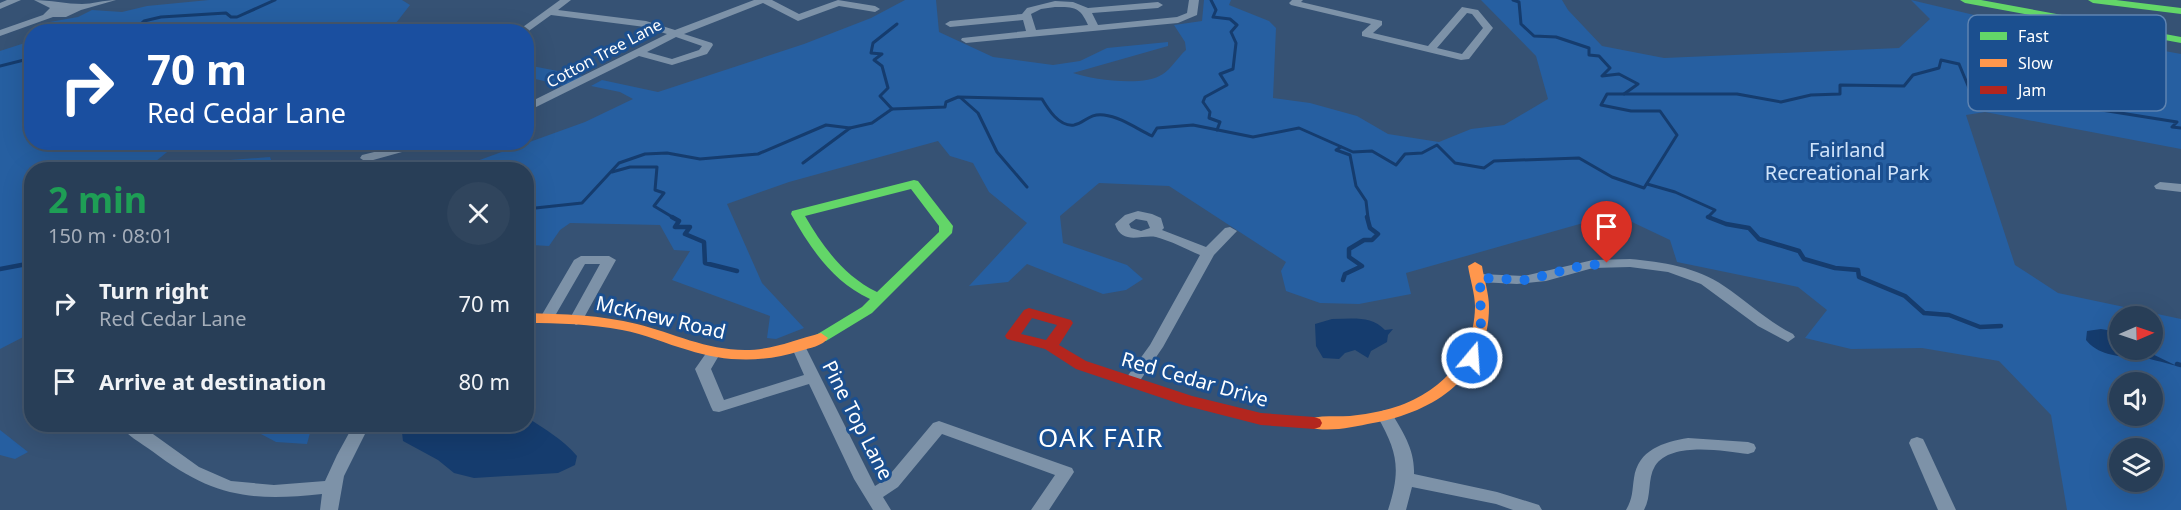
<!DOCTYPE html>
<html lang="en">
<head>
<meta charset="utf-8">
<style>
	body { margin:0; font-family:"Noto Sans",sans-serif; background:#30455d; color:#f1f3f6; height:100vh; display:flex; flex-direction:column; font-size:22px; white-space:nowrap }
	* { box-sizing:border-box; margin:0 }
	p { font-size:20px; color:#a5aeba }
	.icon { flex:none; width:33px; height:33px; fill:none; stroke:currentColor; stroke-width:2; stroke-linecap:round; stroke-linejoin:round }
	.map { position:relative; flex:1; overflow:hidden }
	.drawer { position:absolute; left:24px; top:162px; width:510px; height:270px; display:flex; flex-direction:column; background:#283e57; border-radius:24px; box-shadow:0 6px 24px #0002,0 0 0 2px #44576d }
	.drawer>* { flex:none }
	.hud { position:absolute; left:24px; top:24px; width:510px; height:126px; border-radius:24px; box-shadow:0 6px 24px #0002,0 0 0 2px #44576d; background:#1a4fa0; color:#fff; overflow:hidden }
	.needle { width:39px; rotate:88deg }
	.buttons { position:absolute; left:2109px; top:306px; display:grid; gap:12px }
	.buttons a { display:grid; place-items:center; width:54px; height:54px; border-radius:50%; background:#283e57; box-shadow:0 6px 24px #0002,0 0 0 2px #44576d; font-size:30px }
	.pin { position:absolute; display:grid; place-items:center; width:51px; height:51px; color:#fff; margin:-62px -26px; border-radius:50% 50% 50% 0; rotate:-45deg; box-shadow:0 0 6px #0007 }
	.pin .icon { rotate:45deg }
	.me { position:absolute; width:66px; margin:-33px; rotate:18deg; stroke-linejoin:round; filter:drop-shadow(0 0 4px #0008) }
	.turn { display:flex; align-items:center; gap:21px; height:126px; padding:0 24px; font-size:27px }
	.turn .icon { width:78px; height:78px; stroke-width:2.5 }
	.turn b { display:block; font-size:42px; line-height:51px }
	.round { display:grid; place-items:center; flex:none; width:63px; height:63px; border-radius:32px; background:#30455d }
	.overview { display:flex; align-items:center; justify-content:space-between; height:102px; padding:0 24px }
	h1 { font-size:36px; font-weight:700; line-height:45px; color:#1e9e55 }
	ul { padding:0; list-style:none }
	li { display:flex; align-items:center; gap:18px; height:78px; padding:0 24px }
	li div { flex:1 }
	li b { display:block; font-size:22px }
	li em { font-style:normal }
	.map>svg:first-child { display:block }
	.green { fill:#265fa1; fill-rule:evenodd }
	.water { fill:#153c6e }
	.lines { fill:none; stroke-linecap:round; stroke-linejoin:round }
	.stream-far1 { stroke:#153c6e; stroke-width:3 }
	.stream { stroke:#153c6e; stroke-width:4.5 }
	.street { fill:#7d92a8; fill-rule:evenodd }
	.fast { fill:#63d668; fill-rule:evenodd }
	.slow { fill:#ff974d; fill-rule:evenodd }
	.jam { fill:#b3261e; fill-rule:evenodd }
	.route { stroke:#1a73e8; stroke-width:10; stroke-dasharray:0 18 }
	.labels { text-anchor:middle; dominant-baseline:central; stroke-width:6; stroke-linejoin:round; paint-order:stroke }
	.far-street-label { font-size:16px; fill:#fff; stroke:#1b4f8f }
	.park-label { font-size:20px; fill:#cfe3fa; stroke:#1b4f8f }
	.street-label { font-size:20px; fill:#fff; stroke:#1b4f8f }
	.near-neighbourhood-label { font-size:26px; letter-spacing:1.5px; fill:#fff; stroke:#1b4f8f }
	.key { fill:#1b4f8f; stroke:#5f84b1; stroke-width:1.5 }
	.key-label { font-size:16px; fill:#fff }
</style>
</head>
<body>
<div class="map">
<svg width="2181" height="510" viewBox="0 0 2181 510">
	<rect width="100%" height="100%" fill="#365274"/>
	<g class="green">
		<polygon points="209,0 402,0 410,5 396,23 410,28 427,24 443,31 47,32 38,24 78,17 92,10 122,12 147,6"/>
		<path d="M905,0H936L939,32L993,57L1053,65L1080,61L1107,48L1168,42V46L1073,73C1094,80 1144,87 1163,74C1170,70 1179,56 1186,50L1185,42L1174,25L1202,21L1204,0H1231L1229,5L1269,21L1276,28L1273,98L1310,103L1357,116L1388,134L1439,142L1471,129L1504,125L1548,99L1536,56L1481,0H1562L1568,10L1602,46L1664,58L1899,48L1930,19L1911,0L1991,19L2181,54V149L1985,112L1966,115L2015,265L2058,293L2181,319V510H2067L2051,415L1999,361L1922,348L1851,349L1805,338L1827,310L1798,287L1677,262L1670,240L1615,214L1406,273L1411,294L1359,304L1320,303L1286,291L1281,271L1286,262L1169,186L1099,183L1060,216L1063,243L1127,265L1143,279L1126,290L1103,294L1027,264L1008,282L969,286L1027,223L989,192L973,163L950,156L938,141L789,182L727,204L762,283L804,328L776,339L767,338L770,316L672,280L690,251L674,250L660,225L570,223L560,230L549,246L532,245L527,252L526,170H452L585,122L633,99L620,92L591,86L602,80L658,92L804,44L871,18ZM2120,316H2152V350H2120ZM2120,382H2152V416H2120ZM2120,448H2152V482H2120Z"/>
		<polygon points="31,41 32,142 178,143 150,166 270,157 274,168 32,170 31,333 0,349 0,51"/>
		<polygon points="527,65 583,76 565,86 527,77"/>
		<polygon points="244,425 312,424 312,425 307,444 276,442"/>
		<polygon points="0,430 28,452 15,459 0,455"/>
	</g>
	<g class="water">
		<path d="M1332,319C1351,319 1371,315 1385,330L1393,329L1388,335L1387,342L1371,351L1368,358L1355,350L1345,353L1339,359L1323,358L1316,346L1315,324Z"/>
		<path d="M2101,329L2119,332L2120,350H2144L2177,366C2164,363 2147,357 2134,357C2117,357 2097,354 2086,340L2087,331Z"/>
		<path d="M527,417C545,430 562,438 577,456L575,465L558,473L474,478L454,473L438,460L403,441L401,424H526Z"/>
	</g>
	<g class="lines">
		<g class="stream-far1">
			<polyline points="1211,0 1216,10 1213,17 1230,19 1237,25 1231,32 1236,43 1233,69 1220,74 1227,85 1205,97 1203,102 1210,112 1209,118 1220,122 1217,130"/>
			<polyline points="1513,0 1519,2 1521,24 1534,36 1556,37 1589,48 1589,55 1599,56 1610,68 1602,76 1619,74 1638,84 1624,94"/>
			<polyline points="132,32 144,21 161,17 226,13 231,17 237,17 275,0"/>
			<polyline points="0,66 32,58"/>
			<polyline points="961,98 978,113 997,152 1027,187"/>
			<path d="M892,109L945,107L946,102L958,97L1042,99C1048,109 1059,127 1074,125C1085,123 1089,113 1104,115C1121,117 1137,129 1152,136L1157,128L1193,125L1253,137L1299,128L1353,152L1372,151L1396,165L1405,154L1422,153L1437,145L1455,163L1484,168L1494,161L1579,158L1612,177L1644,188L1677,135L1660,111H1631L1601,105L1607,94H1737L1781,102L1811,95L1840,94V85L1904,86L1913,75L1939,68L1941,60L1959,64L1969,88L2035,103L2089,108L2177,122L2172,127L2181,128"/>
			<polyline points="850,128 872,123 892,109 880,96 888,88 882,66 874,60 882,54 871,53 873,43 897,24"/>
			<polyline points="1341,147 1336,150 1350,155 1356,186 1366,201 1368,218"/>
			<polyline points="612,172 630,167 657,167 655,190 664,193 654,206 674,218"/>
			<polyline points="1647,184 1675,192 1715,210 1708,217 1711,218"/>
			<polyline points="526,209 582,203 619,163 645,154 667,153 700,159 758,154 826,125 850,128 803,163"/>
		</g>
		<g class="stream">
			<polyline points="672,217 679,221 675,227 690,227 685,234 704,242 705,263 737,271"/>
			<polyline points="1708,217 1726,224 1749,228 1759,239 1799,251 1804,259 1835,268 1858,270 1859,277 1905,296 1924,313 1949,315 1980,327 2001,326"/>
			<polyline points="0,269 32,263"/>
			<polyline points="1343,280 1345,274 1362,266 1349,257 1349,249 1364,240 1372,240 1378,234 1370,228 1367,217"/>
			<polyline points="2177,364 2181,365"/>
		</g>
		<g class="street">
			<polygon points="7,0 21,0 0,9 0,3"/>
			<path d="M34,0C50,0 67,4 82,4C92,4 104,0 116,0L81,10L66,17H53L0,36V30L43,15L50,8Z"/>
			<path d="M560,0H571L558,10L646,21L675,30L754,0H772L799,14L838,0L875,6L880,9L875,12L839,6L798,21L763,3L684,34L712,43L713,45L707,54L672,65L639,56L526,112V104L667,34L645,27L551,15L526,33L516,32ZM676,37L702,46L699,50L672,59L647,52Z"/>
			<path d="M1189,0H1199L1197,15L1178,23L966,43L961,40L962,38L1026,31L1023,20L950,27L945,24L950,21L1022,14L1027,8L1055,1L1073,2L1088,8L1158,2L1163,5L1158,8L1092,13L1098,25L1177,17L1187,13ZM1055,7C1075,7 1080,7 1088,25L1036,30L1031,14L1041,9Z"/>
			<path d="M1292,0H1303L1301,2L1382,21V25L1373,33L1428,46L1462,7L1478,10L1493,28L1469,59L1461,60L1362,36V32L1371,24L1291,5L1289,3ZM1467,13L1472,14L1483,28L1462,54L1437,48Z"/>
			<polygon points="415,142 438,142 366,162 360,158 362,155"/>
			<polygon points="2160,182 2181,184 2181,192 2156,189 2154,186"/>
			<path d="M1138,211L1152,214L1161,218L1164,228L1162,230L1206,247L1225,228L1230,227L1237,231L1214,255L1163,347L1137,385H1127L1124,381L1150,345L1200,255C1186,249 1171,241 1156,237C1142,234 1122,246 1115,224L1125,215ZM1136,219L1147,221L1150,228L1141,231L1131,228L1129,224Z"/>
			<polygon points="581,256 609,256 616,260 581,323 576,325 569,320 600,264 585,264 552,321 542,321 540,318 574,260"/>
			<path d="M1630,259C1662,262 1697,267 1724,286C1748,302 1767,321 1793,334L1795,337L1788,342L1758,326L1701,284L1668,272L1630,267L1593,268L1546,281L1517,284L1480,282L1473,278L1480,274L1524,276L1593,260Z"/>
			<polygon points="799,343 806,348 875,486 886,479 933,423 939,421 1072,468 1074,472 1049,510 1031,510 1055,475 942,434 898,487 883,497 891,510 873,510 854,479 809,384 719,412 713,411 711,407 695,369 709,349 719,349 721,352 711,369 724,400 804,375 792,348"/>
			<path d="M1385,410L1391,412C1403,432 1415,450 1414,474L1497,492L1539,505L1542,510H1513L1496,504L1412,487L1406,510H1388C1401,470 1398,452 1377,416L1379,412Z"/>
			<path d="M119,424H139L199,467L231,481L274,485L325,481L337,455L354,424H370L344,476L338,510H320L322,494C249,502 211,496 152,451C141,443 126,435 119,424Z"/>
			<polygon points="1917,437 1923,439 1925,443 1956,510 1938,510 1909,443 1911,439"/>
			<path d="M1688,438L1748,442L1754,444L1756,448L1754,452L1748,454C1724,451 1671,441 1655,466C1647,479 1652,496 1644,510H1626C1633,498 1632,491 1634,478C1638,450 1663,442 1688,438Z"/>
		</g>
		<g class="fast">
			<polygon points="1960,0 1981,0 2181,37 2181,43 1965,3"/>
			<polygon points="2088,0 2116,0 2181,8 2181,14 2093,3"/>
			<path d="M914,180L918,181L953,226L952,233L872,313L826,341H816L814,338L816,335L862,307L870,299C832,281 811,249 791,214L792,211ZM911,189L939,226V232L877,292C844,276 823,247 805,216Z"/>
		</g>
		<g class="slow">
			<path d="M1475,262L1482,266C1484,279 1489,294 1489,307C1489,376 1435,412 1373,423C1353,427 1328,433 1308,427L1306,423L1308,419C1322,415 1336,417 1350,416C1360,415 1371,413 1381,411C1434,399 1474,363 1475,307C1475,294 1470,279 1468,266Z"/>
			<path d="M526,313C563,314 601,315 637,324C673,333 706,350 745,350C772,350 795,340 821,333L828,338C823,346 809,348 800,351C763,363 724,362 688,350C666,344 645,334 622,330C591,324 559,323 526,323Z"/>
		</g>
		<path class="jam" d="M1029,308L1071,320L1073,323L1059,345L1086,361L1192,396L1261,413L1314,417L1320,419L1322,423L1320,427L1314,429L1261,425L1183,405L1076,369L1045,349L1007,339L1005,336L1007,333L1024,310ZM1032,318L1057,325L1046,340L1021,334Z"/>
	</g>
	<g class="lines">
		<polyline class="route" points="1472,358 1481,330 1480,278 1527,280 1577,267 1607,263"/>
	</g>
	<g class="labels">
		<g class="far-street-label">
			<text transform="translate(604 53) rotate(-28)">Cotton Tree Lane</text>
		</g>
		<g class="park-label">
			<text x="1847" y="149">Fairland<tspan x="1847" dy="23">Recreational Park</tspan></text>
		</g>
		<g class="street-label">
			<text transform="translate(661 317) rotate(13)">McKnew Road</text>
			<text transform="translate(1195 379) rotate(16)">Red Cedar Drive</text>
			<text transform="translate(858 420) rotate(63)">Pine Top Lane</text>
		</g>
		<g class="near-neighbourhood-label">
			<text x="1101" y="437">OAK FAIR</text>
		</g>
	</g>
	<rect x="1968" y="15" width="198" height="96" rx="9" class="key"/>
	<rect x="1980" y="32" width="27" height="8" fill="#63d668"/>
	<rect x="1980" y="59" width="27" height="8" fill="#ff974d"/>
	<rect x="1980" y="86" width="27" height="8" fill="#b3261e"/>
	<g class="key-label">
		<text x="2018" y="42">Fast</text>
		<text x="2018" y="69">Slow</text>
		<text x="2018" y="96">Jam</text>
	</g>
</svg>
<div class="buttons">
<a><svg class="needle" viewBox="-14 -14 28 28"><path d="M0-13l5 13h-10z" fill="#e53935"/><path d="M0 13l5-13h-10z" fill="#a5aeba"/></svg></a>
<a><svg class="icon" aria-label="sound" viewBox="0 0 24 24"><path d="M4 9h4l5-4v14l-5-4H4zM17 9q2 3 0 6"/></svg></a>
<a><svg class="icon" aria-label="layers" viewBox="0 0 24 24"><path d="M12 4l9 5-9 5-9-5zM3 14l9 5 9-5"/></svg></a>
</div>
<div class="pin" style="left:1607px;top:263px;background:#d93025"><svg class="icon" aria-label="arrive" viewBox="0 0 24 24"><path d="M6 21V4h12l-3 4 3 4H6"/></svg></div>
<svg class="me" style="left:1472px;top:358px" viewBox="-20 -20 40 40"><circle r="17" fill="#1a73e8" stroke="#fff" stroke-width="3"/><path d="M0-11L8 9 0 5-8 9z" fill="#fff"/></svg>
<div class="hud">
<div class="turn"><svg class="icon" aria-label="right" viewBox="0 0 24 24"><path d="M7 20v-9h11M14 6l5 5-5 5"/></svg><div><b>70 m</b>Red Cedar Lane</div></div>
</div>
<section class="drawer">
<div class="overview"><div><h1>2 min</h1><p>150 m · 08:01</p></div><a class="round"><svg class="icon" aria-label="close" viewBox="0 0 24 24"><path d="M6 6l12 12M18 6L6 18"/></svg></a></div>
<ul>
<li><svg class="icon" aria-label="right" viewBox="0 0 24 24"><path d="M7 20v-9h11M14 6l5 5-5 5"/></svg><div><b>Turn right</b><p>Red Cedar Lane</p></div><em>70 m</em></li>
<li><svg class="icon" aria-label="arrive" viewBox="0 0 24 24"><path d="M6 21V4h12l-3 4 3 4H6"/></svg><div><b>Arrive at destination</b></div><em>80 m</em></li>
</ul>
</section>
</div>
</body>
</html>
